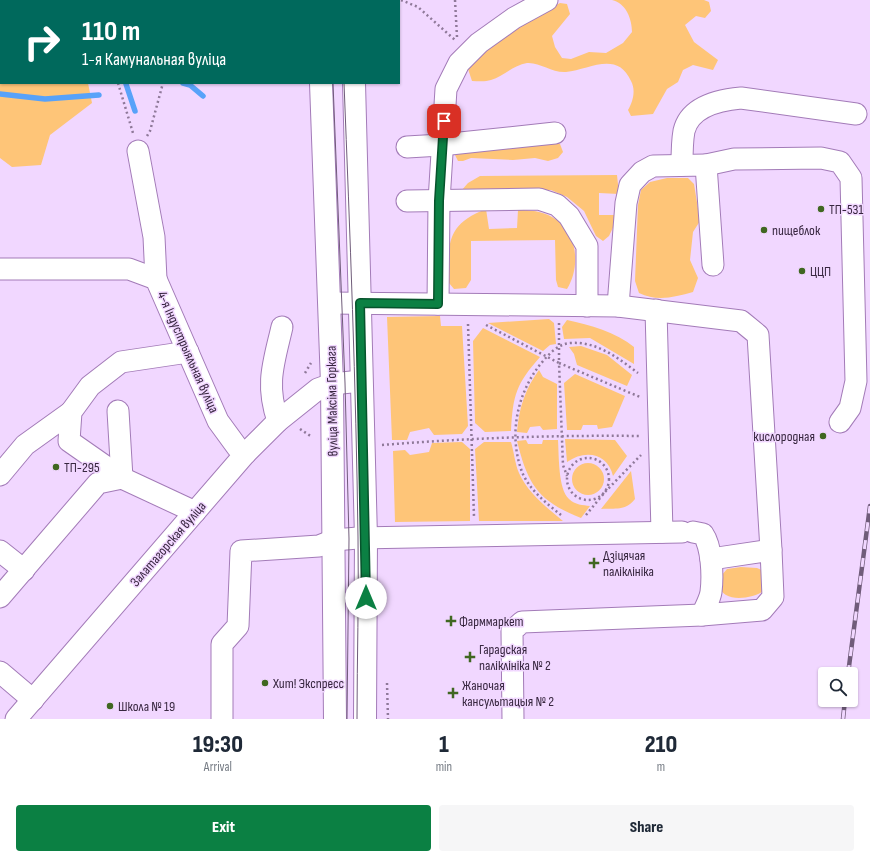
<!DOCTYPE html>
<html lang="en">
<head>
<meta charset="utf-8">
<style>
	body { margin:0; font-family:"Sofia Sans Condensed",sans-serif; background:#f6f6f7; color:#1f2937; height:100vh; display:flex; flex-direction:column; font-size:15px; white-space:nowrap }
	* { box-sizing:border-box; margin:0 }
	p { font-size:13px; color:#747a83 }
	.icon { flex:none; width:22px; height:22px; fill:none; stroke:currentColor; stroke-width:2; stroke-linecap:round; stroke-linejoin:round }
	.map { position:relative; height:719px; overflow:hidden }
	.drawer { display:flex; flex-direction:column; background:#fff; flex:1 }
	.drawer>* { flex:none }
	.banner { position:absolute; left:0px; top:0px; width:400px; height:84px; box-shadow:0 1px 3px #0004; background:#00695c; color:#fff; overflow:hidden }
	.buttons { position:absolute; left:818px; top:667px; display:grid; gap:8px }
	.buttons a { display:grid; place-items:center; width:40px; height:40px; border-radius:4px; background:#fff; box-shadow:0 1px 3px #0004; font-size:20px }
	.pin { position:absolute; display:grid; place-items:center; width:34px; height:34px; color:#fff; margin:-17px; border-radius:8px; box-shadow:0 2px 6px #0006 }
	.me { position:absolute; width:44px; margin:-22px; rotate:0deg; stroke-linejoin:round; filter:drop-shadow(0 0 3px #0008) }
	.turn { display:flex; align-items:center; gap:14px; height:84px; padding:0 16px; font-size:18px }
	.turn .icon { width:52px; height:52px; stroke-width:2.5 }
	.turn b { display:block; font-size:28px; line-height:34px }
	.eta { display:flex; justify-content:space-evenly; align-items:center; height:68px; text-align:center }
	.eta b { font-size:24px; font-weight:800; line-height:28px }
	.primary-button { display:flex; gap:8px; margin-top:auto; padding:8px 16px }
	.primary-button a { flex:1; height:46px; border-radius:4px; background:#0b8043; color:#fff; font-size:16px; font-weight:800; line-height:46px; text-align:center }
	.primary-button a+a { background:#f6f6f7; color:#1f2937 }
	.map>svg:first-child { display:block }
	.green { fill:#fec578 }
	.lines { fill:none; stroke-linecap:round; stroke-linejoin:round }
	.stream { stroke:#58a2f9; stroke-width:5.5 }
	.minor-casing { stroke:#a37bb8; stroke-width:23 }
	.major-casing { stroke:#a37bb8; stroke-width:24 }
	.path { stroke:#8f7999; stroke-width:2.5; stroke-dasharray:2 3; stroke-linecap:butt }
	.minor { stroke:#fff; stroke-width:21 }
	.major { stroke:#fff; stroke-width:22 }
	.tram { stroke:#705c7a; stroke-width:1 }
	.rail-casing { stroke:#705c7a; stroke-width:4.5 }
	.rail { stroke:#f1d7ff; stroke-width:3; stroke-dasharray:9; stroke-linecap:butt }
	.path-bridge { stroke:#8f7999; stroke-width:2.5; stroke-dasharray:2 3; stroke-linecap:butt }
	.route-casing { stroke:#07532c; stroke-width:10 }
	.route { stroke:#0b8043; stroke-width:7 }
	.poi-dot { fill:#406721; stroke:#f1d7ff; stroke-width:1.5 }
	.labels { text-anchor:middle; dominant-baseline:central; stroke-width:3; stroke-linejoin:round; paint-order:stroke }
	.poi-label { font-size:14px; fill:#37263f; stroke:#f1d7ff; text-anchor:start }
	.street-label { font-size:14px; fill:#37263f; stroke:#f1d7ff }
</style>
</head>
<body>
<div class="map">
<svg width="870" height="719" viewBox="0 0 870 719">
	<rect width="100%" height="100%" fill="#f1d7ff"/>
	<g class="green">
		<path d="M612,0H704L709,2L711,11L705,18L696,16L685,25L694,42L718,60L713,70L693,65L683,70L678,82L667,89L653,114L631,116L628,110C633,102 636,90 631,81C617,50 589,70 566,72C552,73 540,62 527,63C513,65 503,77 491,80C485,82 478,81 472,81L468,69L475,57L520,24L560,3L567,4L570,14L552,36L555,47L562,58L571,59L589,52L606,53L623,43L632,32C632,19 626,3 612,0Z"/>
		<polygon points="0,70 1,83 88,83 92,103 50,135 41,165 12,167 0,158"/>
		<polygon points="554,141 560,144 563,152 558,158 548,161 535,158 513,160 471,158 463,161 458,161 455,155 459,147"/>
		<polygon points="617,175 619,194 599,193 599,215 619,215 609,236 603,241 596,236 584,211 567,197 551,190 461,191 468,183 480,176"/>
		<path d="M667,178H688L694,184L700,221L693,232L690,260L698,278L693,292C675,297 657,302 639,293L635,281L638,205L641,190L650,182Z"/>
		<path d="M486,209L489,229L517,228L518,210C530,210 542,211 552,217C578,231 581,266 567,289L558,287L556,280L555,240L471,241V280L466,288L454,289L449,283C448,245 445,225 486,209Z"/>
		<polygon points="440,316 441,326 462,326 468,426 462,434 434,435 429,428 410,432 407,440 392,440 387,317"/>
		<polygon points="549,319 554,323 556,344 550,345 543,351 488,323"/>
		<path d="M567,320C590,325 616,332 634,347V364L590,338L564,339L562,327Z"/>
		<path d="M483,328L540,357C516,384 513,395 511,431L485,432L475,423L473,341Z"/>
		<polygon points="581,346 607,355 632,375 627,386 577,365 574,354 569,347"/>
		<path d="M539,370L543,377L557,384V429L543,430L540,426L530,427L527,433L517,432C519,408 525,389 539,370Z"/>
		<polygon points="575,374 625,396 612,427 598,429 597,425 583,425 581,430 567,430 564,383"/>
		<path d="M565,439L615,440L627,456L613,476C608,453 585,449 567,462Z"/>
		<path d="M526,440L528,444H542L543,440H558C559,455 558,489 569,499C575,505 583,505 590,506L581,518C538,501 528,485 517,441Z"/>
		<polygon points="462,442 470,449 470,521 395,522 393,451 405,450 410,455 429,452 432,443"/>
		<path d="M484,442H511C514,452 515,464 519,473C528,493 546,507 563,521H479L475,449Z"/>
		<circle cx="588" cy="479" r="16"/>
		<path d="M631,471L635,499C626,511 615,508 601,509Z"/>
		<path d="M741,567L757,568L764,571L765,590C756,597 736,601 726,595C722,593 720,588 718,585L721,576L727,569Z"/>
	</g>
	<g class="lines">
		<g class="stream">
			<polyline points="183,83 190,85 203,96"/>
			<polyline points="126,84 135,111"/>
			<polyline points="0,94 45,99 99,95"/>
		</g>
		<g class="minor-casing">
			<g id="minor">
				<polyline points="407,147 441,145 555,133"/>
				<polyline points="138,151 154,237 156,279"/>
				<path d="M682,165C682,155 682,142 684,131C690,106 719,100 741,98L856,114"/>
				<polyline points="706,165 734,159 821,158 840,162 851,178 856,381 850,408 840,422"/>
				<polyline points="407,201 539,199 557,205 569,216 587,246 587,306"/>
				<polyline points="0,269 129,269 156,279 218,421 237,447 245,454"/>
				<polyline points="330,303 618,306 741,321 758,335 771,550"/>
				<polyline points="438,304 439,201 446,89 459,63 479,43 514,18 547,0"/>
				<polyline points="618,306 626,203 630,185 642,172 653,166 706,165 713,265"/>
				<polyline points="656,310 662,532"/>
				<polyline points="118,411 122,478"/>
				<path d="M278,421C265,384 274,362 282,327"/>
				<polyline points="0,475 25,445 71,412"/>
				<polyline points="122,478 69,441 71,412 90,386 121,362 188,352"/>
				<path d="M693,532L703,534C712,547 713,576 711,592C710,599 705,608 702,615"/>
				<polyline points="0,551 24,570"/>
				<polyline points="0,597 98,483 122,478 195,512"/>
				<polyline points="0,672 33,700"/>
				<polyline points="16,719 245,454 278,421 318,389 332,384 361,381"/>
				<polyline points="222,719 222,644 238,626 241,551 319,546 334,540 358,538 682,532"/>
				<polyline points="513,719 512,631 522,622 702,615 762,610 773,597 771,550 711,559"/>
			</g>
		</g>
		<g class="major-casing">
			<g id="major">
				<polyline points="319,0 319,1"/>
				<polyline points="353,0 353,1"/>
				<polyline points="321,83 332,384 335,719"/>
				<polyline points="354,83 366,538 365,719"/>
			</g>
		</g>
		<g class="path">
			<polyline points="60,0 73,1"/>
			<polyline points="401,0 418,7 455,40"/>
			<polyline points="455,0 457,37"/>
			<polyline points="248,1 248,0"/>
			<polyline points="0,20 1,20"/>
			<polyline points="118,83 133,133"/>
			<polyline points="147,136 150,131 163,83"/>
			<polyline points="559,323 559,363 640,397"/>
			<polyline points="468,324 474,517"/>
			<polyline points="486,325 559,363 563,465 567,476"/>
			<polyline points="305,373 311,363"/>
			<polyline points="300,429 312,437"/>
			<path d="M382,445C468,438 554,435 641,436"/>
			<circle cx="588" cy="479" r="21"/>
			<path d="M561,515C546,503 527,488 521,469C509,434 517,395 539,366C547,356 557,344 570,343C597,341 618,358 638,373"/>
			<polyline points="586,515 605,492 641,455"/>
			<polyline points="387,683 388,719"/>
		</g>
		<use href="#minor" class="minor"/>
		<use href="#major" class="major"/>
		<g class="tram">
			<polyline points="331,0 331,1"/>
			<polyline points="342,0 342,1"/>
			<polyline points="333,83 345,383 349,539 347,719"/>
			<path d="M344,83C350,234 356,385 358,537C359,597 357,658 357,719"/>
		</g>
		<g class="rail-casing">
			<g id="rail">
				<polyline points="848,674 870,506"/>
				<polyline points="843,719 845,700"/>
			</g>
		</g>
		<use href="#rail" class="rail"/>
		<polyline class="path-bridge" points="309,0 309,1"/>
	</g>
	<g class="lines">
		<g class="route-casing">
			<polyline id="route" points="366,598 360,303 438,304 439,201 444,121"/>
		</g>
		<use href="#route" class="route"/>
	</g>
	<g class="poi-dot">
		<circle cx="821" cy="209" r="4"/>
		<circle cx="764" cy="230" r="4"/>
		<circle cx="802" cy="271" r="4"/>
		<circle cx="823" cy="436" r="4"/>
		<circle cx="56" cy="467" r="4"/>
		<path d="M592 557h4v4h4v4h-4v4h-4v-4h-4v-4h4z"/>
		<path d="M449 615h4v4h4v4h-4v4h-4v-4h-4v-4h4z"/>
		<path d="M468 651h4v4h4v4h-4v4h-4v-4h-4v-4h4z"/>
		<circle cx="265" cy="683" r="4"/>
		<path d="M451 687h4v4h4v4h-4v4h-4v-4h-4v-4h4z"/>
		<circle cx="110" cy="706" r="4"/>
	</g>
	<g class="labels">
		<g class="poi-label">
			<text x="829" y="209">ТП-531</text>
			<text x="772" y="230">пищеблок</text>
			<text x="810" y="271">ЦЦП</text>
			<text x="815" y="436" text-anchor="end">кислородная</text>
			<text x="64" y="467">ТП-295</text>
			<text x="603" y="555">Дзіцячая<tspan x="603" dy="16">паліклініка</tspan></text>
			<text x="459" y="621">Фарммаркет</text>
			<text x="479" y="649">Гарадская<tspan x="479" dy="16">паліклініка № 2</tspan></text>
			<text x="273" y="683">Хит! Экспресс</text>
			<text x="462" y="685">Жаночая<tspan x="462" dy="16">кансультацыя № 2</tspan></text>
			<text x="118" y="706">Школа № 19</text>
		</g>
		<g class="street-label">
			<text transform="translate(188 352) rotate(66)">4-я Індустрыяльная вуліца</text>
			<text transform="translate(332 401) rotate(-91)">вуліца Максіма Горкага</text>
			<text transform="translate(168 544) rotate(-49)">Залатагорская вуліца</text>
		</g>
	</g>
</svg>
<div class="buttons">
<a><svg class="icon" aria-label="search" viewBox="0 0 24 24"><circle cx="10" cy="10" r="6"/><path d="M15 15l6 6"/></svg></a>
</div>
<div class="pin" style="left:444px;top:121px;background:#d93025"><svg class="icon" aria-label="arrive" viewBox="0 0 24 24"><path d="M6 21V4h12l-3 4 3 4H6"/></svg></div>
<svg class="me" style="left:366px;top:598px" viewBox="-20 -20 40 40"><circle r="19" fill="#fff"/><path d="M0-13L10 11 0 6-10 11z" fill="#0b8043"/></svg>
<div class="banner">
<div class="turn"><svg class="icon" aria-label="right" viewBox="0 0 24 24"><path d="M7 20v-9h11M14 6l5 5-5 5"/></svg><div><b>110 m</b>1-я Камунальная вуліца</div></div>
</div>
</div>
<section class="drawer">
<div class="eta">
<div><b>19:30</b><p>Arrival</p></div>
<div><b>1</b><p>min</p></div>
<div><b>210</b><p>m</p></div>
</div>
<div class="primary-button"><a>Exit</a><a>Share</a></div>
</section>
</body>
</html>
